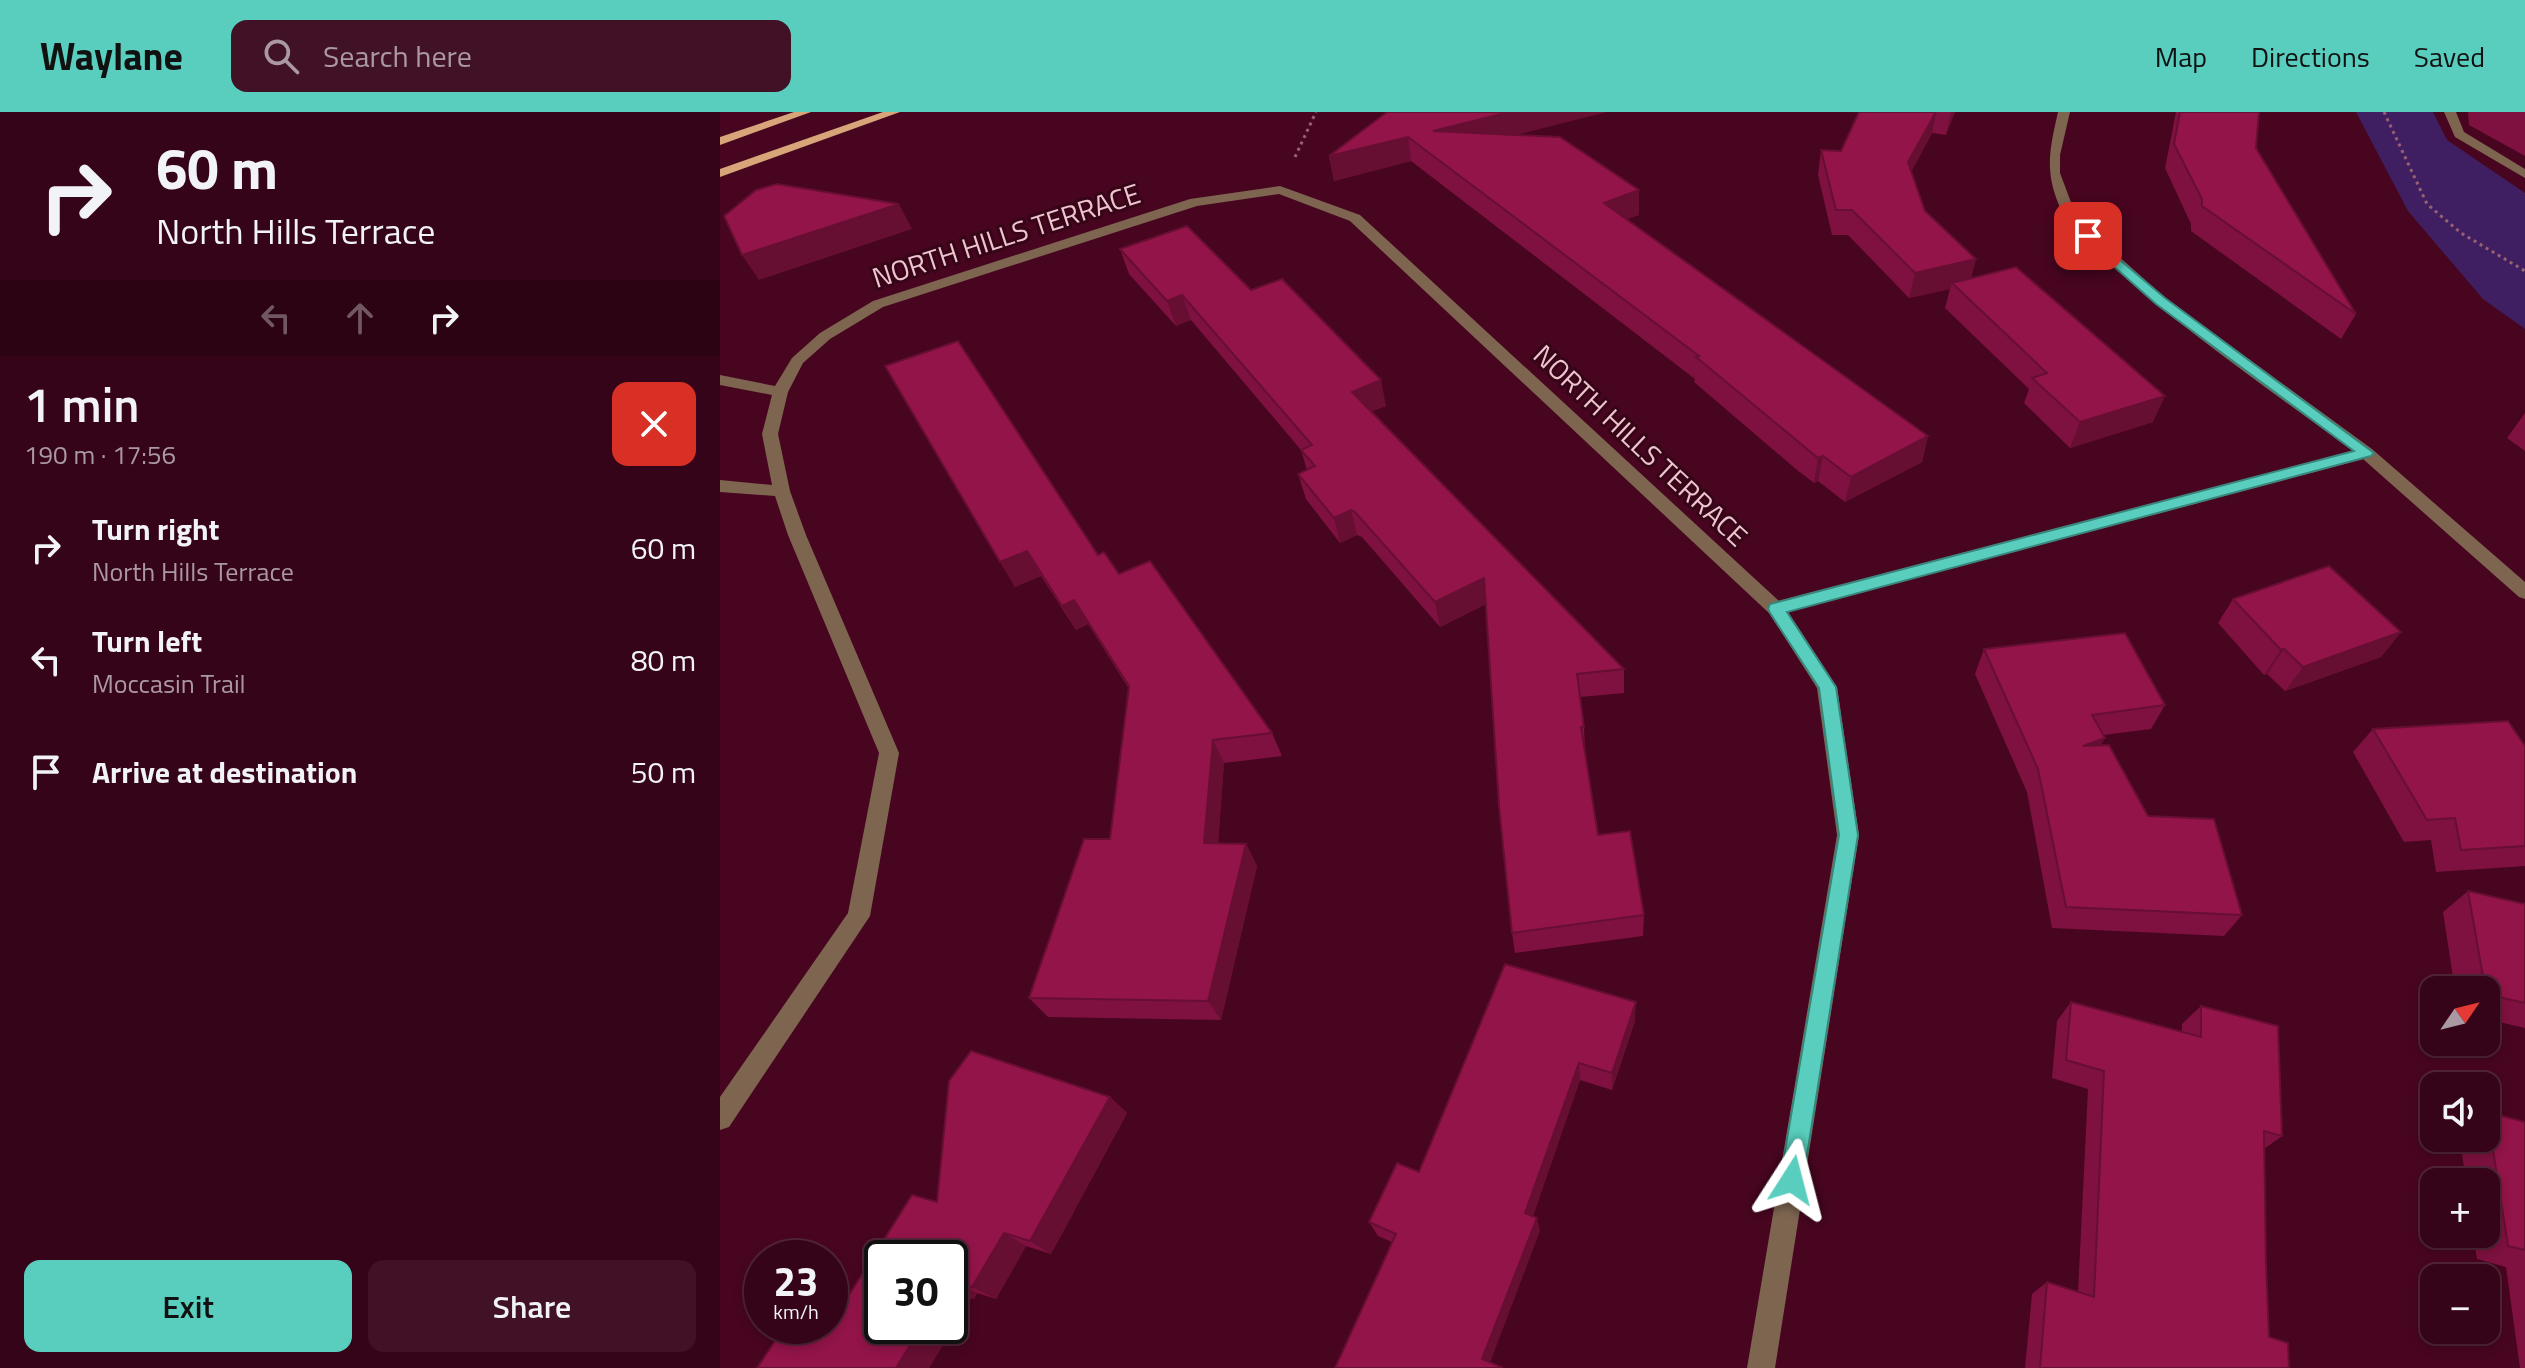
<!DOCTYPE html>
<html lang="en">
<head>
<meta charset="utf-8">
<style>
	body { margin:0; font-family:"Titillium Web",sans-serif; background:#411225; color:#f1f3f6; height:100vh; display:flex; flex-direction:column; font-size:30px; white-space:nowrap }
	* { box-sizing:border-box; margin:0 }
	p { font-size:26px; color:#aa98a2 }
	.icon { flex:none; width:44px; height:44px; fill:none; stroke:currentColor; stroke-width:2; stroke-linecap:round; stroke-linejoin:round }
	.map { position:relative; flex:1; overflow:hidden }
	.drawer { display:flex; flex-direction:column; background:#360418; width:720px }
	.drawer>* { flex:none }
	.banner { background:#360418; color:#f1f3f6; overflow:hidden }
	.needle { width:52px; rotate:55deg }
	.controls { position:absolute; left:1700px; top:864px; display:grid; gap:16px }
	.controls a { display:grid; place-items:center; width:80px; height:80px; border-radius:16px; background:#360418; box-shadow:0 4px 12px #0003,0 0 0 2px #502537; font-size:40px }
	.speed { position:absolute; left:24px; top:1128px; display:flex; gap:16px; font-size:40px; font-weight:700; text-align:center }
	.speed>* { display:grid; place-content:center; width:104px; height:104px; border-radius:50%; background:#360418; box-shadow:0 4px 12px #0003,0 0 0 2px #502537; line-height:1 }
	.speed small { font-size:20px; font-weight:400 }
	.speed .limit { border:4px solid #111; border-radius:12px; background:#fff; color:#111 }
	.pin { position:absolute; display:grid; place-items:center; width:68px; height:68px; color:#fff; margin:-34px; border-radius:16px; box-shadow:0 4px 12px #0006 }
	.me { position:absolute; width:88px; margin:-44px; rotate:9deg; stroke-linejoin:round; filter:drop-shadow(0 0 6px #0008) }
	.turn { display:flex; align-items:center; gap:28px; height:168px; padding:0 24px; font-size:36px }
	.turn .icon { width:104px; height:104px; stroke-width:2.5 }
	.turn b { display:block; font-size:56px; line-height:68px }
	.lanes { display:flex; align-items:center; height:76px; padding:0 24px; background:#0003; justify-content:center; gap:40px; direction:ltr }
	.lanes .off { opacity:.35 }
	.round { display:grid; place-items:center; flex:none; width:84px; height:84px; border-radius:16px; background:#411225 }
	.headline { display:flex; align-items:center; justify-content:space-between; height:136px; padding:0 24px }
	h1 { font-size:48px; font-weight:600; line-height:60px }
	.primary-button { display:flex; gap:16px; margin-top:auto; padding:16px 24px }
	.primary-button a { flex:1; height:92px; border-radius:16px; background:#59cebe; color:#111; font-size:32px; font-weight:600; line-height:92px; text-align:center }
	.primary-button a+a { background:#411225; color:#f1f3f6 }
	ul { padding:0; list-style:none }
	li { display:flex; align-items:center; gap:24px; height:112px; padding:0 24px }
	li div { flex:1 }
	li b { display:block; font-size:30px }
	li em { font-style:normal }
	header { display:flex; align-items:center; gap:48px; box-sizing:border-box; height:112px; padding:0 40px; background:#59cebe; color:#111 }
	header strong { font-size:38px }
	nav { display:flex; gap:44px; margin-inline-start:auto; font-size:28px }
	.search { width:560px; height:72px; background:#411225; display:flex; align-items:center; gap:20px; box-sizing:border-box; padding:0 28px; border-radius:16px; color:#aa98a2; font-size:30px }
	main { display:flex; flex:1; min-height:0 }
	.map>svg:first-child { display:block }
	.green { fill:#3f1f61 }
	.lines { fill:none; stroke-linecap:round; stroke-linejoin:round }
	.path { stroke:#986173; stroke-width:3; stroke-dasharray:3 4; stroke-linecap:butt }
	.minor { fill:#7d6550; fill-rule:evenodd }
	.major { fill:#d7a579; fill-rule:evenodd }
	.wall { fill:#7e113f; fill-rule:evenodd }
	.shaded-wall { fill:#670e33 }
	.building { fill:#931449; stroke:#670e33; stroke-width:2 }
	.route { fill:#59cebe; stroke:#3a867c; stroke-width:2 }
	.labels { text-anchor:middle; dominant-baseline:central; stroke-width:6; stroke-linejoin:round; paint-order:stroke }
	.street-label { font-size:28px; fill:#eec4ce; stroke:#360518 }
</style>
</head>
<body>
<header>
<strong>Waylane</strong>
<div class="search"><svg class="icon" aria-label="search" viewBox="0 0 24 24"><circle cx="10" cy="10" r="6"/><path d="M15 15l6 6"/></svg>Search here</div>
<nav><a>Map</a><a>Directions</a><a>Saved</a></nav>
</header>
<main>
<section class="drawer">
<div class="banner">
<div class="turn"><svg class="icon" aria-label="right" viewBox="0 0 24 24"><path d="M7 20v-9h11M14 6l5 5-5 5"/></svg><div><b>60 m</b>North Hills Terrace</div></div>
<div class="lanes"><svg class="icon off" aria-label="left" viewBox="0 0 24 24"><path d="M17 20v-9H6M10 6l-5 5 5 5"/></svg><svg class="icon off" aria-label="ahead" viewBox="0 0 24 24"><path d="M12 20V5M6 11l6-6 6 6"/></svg><svg class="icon" aria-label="right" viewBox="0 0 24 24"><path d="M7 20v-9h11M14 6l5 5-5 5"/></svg></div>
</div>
<div class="headline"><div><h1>1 min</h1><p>190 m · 17:56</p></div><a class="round" style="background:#d93025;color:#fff"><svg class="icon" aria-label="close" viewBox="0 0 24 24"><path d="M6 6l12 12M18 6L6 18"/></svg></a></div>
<ul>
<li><svg class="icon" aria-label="right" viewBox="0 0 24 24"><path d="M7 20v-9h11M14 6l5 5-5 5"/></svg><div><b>Turn right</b><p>North Hills Terrace</p></div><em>60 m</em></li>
<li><svg class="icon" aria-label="left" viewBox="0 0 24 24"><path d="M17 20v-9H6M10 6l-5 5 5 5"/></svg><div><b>Turn left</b><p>Moccasin Trail</p></div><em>80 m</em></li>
<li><svg class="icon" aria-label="arrive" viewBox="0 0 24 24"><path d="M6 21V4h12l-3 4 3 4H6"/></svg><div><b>Arrive at destination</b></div><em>50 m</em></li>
</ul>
<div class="primary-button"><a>Exit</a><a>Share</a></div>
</section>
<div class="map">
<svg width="1805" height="1256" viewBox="0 0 1805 1256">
	<rect width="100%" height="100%" fill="#480520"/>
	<polygon class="green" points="1636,0 1713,0 1727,28 1805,81 1805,217 1763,187 1688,99"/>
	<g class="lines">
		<g class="path">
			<polyline points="1664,0 1707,92 1741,121 1805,159"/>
			<polyline points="575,45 596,0"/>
		</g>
		<g class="minor">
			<path d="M1338,0H1350L1340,43V61L1355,101L1373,121L1445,186L1652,337L1805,470V487L1799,485L1643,347L1068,500L1117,575L1139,723L1055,1256H1027L1117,723L1097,576L1050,502L630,109L559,82L477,94L163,195L110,227L83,251L68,280L58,322L70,379L86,423L179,641L150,804L9,1015L0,1018V985L128,801L159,641L68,423L55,384L0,380V368L52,373L42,322L52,283L0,273V263L55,274L72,246L100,221L153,189L470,87L560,74L640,103L1059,489L1633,339C1551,279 1467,221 1392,153C1375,138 1351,121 1342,100C1324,61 1329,40 1338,0Z"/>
			<polygon points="1724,0 1736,0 1744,20 1805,57 1805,66 1735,25"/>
		</g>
		<g class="major">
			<polygon points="74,0 91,0 0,33 0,25"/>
			<polygon points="163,0 180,0 0,65 0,57"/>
		</g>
	</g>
	<g class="wall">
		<polygon points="667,0 886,0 795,23 919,78 919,103 906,107 1208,324 1202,350 1125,390 1098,369 1094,371 1077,358 974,270 975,267 691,49 614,69 609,44"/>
		<polygon points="1139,0 1235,0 1226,23 1212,21 1191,60 1205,99 1256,147 1251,166 1433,310 1350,336 1304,291 1309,277 1225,196 1230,177 1189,186 1128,123 1112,123 1098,63 1101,38 1121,39"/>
		<polygon points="1456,0 1539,0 1536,36 1636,202 1621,227 1471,119 1471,112 1445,56"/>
		<polygon points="1748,0 1805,0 1805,44 1749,13"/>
		<polygon points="400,137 531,178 666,294 652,299 904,557 904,581 860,585 864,615 865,638 878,723 924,803 923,824 795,841 792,821 766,492 720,515 642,425 637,423 620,431 586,387 578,362 587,358 581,338 471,208 456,214 409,162"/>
		<polygon points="165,254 378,443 552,621 562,644 504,651 498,732 526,732 537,754 501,908 328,905 309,886 390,727 409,577 368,512 356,518 321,464 295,475"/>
		<polygon points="1805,301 1805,339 1787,326"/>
		<polygon points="1513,487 1681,520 1661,545 1565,579 1547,562 1544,563 1498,511"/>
		<polygon points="1264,537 1445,593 1431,617 1383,623 1381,633 1428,704 1522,803 1504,824 1332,816 1307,680 1255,562"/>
		<polygon points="1653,617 1805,634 1805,754 1716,760 1711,728 1684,730 1633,640"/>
		<polygon points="1748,779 1805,792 1805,916 1766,907 1766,878 1735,878 1723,800"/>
		<polygon points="1351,890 1462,920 1462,912 1481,894 1562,1024 1544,1037 1546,1150 1549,1225 1569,1256 1305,1256 1312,1182 1327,1170 1358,1180 1368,977 1332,966 1337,909"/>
		<polygon points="915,909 892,978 860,968 813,1104 820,1119 615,1256 672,1130 658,1124 649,1110 699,1060"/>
		<path d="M390,985L407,1001L331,1142L306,1134L276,1187L257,1181L254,1187L251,1186L209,1256H37L124,1191L217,1090ZM230,1146V1214H162Z"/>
		<polygon points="1767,1000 1805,1010 1805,1256 1800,1256 1786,1155 1757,1147 1753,1122 1766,1122 1766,1070 1746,1070 1740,1026 1766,1026 1766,1001"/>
	</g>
	<g class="shaded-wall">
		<polygon points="789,0 886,0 716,43 713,19"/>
		<polygon points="1216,0 1212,21 1183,75 1188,50"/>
		<polygon points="1231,0 1235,0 1226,23"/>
		<polygon points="688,25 691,49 614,69 609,44"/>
		<polygon points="919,78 919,103 884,116 884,91"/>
		<polygon points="179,92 192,117 39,168 22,143"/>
		<polygon points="1256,147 1249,172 1232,171 1230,177 1189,186 1195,161"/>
		<polygon points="462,183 471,208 456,214 447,189"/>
		<polygon points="661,268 666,294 638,305 632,280"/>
		<polygon points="1445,284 1433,310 1350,336 1360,310"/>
		<polygon points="1208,324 1202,350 1125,390 1131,365"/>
		<polygon points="1103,344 1098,369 1094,371 1098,346"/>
		<polygon points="631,398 637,423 620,431 614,406"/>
		<polygon points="307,439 321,464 295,475 280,450"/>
		<polygon points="764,466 768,491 720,515 715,490"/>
		<polygon points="354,488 368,512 356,518 342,494"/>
		<polygon points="1681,520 1661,545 1565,579 1583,555"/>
		<polygon points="1564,537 1547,562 1544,563 1561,538"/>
		<polygon points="1385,626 1372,649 1363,634"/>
		<polygon points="493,628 504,651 496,753 484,731"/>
		<polygon points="526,732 537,754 501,908 488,889"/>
		<polygon points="916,890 915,909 892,978 892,961"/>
		<polygon points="859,951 860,968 809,1115 805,1101"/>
		<polygon points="390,985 407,1001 331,1142 310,1129"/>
		<polygon points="817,1106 820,1119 768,1256 762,1247"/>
		<polygon points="284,1121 306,1134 276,1187 252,1175"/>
		<polygon points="233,1169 257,1181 254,1187 230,1176"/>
		<polygon points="230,1176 251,1186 209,1256 176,1256 202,1214 230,1214"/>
	</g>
	<g class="building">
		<polygon points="667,0 789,0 713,19 840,25 919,78 884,91 1208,324 1131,365 1103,344 1098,346 976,245 979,244 688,25 609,44"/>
		<polygon points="1139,0 1216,0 1188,50 1205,99 1256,147 1195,161 1132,98 1116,98 1101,38 1121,39"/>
		<polygon points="1460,0 1539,0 1536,36 1636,202 1482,94 1482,87 1454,32"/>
		<polygon points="57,72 179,92 22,143 4,104 36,78"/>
		<polygon points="467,114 531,178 562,167 661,268 632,280 904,557 857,562 864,615 861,615 878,723 910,719 924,803 792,821 779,694 764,466 715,490 635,400 631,398 614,406 578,362 595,354 581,338 592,333 462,183 447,189 400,137"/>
		<polygon points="1296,155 1445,284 1360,310 1312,266 1327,261 1232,171"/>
		<polygon points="238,229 378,443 384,440 399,462 430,449 552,621 493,628 484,731 526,732 488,889 309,886 364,727 390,727 409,574 354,488 342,494 307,439 280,450 165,254"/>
		<polygon points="1609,454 1681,520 1583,555 1564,537 1561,538 1513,487"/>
		<polygon points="1405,521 1445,593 1372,603 1385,626 1363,634 1389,633 1428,704 1494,707 1522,803 1346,795 1318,657 1264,537"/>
		<polygon points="1788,609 1805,634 1805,734 1741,738 1735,706 1707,708 1653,617"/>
		<polygon points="1748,779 1805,792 1805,891 1766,882"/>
		<polygon points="785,852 916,890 892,961 859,951 805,1101 817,1106 762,1247 783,1256 615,1256 676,1122 649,1110 677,1051 699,1060"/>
		<polygon points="1351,890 1481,925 1481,894 1558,914 1562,1024 1544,1019 1546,1150 1549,1225 1568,1231 1569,1256 1320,1256 1327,1170 1374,1185 1384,959 1346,948"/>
		<polygon points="251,939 390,985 310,1129 284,1121 252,1175 233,1169 230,1175 230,1146 162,1146 162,1214 202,1214 176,1256 37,1256 65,1214 110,1214 110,1185 124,1191 192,1083 217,1090 229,969"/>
		<polygon points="1767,1000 1805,1010 1805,1138 1788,1134"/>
	</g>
	<polygon class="route" points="1368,121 1445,186 1654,341 1651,344 1067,500 1116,575 1138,723 1083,1068 1080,1076 1072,1080 1063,1076 1060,1068 1119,723 1099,576 1050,501 1048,497 1050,492 1634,339 1436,192 1363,127 1362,124"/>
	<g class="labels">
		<g class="street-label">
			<text transform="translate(286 123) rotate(-18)">NORTH HILLS TERRACE</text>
			<text transform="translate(921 333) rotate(43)">NORTH HILLS TERRACE</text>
		</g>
	</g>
</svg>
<div class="controls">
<a><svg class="needle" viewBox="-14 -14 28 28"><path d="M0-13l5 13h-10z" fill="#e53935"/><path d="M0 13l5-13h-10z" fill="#aa98a2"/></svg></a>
<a><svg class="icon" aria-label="sound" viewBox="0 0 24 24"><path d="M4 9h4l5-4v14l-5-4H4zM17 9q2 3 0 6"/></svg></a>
<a>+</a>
<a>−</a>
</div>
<div class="speed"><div>23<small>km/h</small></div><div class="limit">30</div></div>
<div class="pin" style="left:1368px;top:124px;background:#d93025"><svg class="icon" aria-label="arrive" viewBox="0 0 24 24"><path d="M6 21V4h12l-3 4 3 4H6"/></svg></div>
<svg class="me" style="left:1072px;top:1068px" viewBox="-20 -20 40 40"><path d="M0-17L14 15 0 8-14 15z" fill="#59cebe" stroke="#fff" stroke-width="4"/></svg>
</div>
</main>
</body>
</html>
